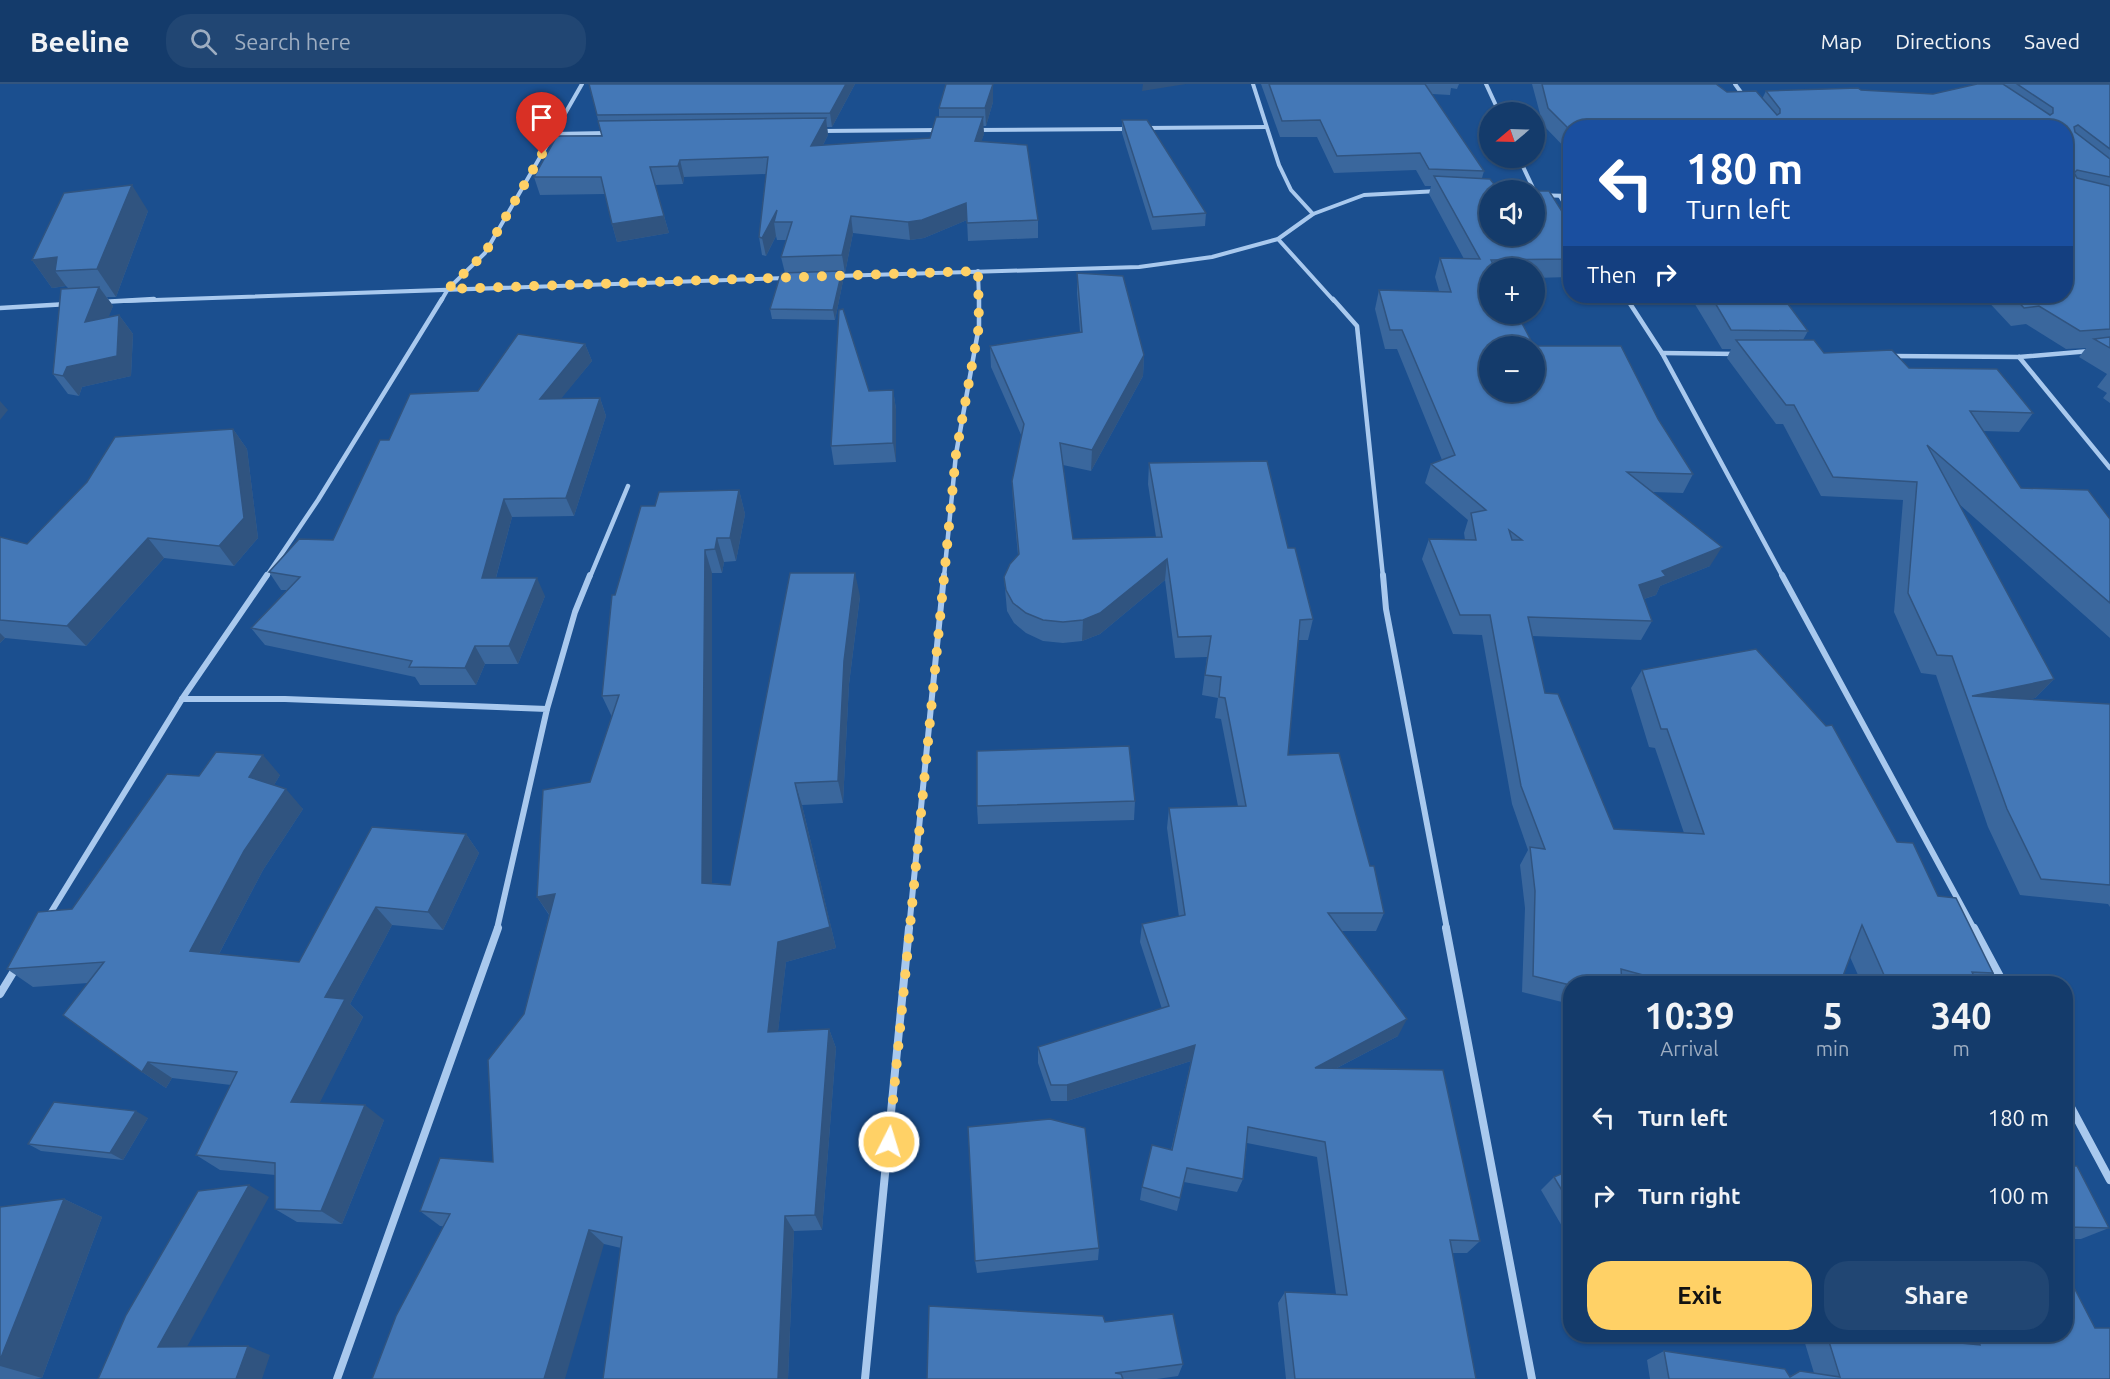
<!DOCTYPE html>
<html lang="en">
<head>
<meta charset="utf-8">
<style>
	body { margin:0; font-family:Ubuntu,sans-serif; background:#214673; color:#f1f3f6; height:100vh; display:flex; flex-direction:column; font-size:22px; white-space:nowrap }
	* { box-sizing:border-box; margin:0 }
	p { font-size:20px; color:#9dadc1 }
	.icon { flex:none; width:33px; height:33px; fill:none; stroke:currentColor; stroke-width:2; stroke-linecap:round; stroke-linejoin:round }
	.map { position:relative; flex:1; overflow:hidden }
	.sheet { position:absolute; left:1563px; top:892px; width:510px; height:366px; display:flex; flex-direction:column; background:#143b6b; border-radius:24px; box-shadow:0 2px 4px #0004,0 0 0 2px #33557e }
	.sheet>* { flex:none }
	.guide { position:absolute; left:1563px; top:36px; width:510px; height:183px; border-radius:24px; box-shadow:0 2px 4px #0004,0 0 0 2px #33557e; background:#1a4fa0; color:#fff; overflow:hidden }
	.needle { width:39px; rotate:251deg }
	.fabs { position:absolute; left:1479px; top:18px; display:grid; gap:12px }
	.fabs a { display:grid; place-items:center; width:66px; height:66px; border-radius:50%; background:#143b6b; box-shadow:0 2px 4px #0004,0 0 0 2px #33557e; font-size:30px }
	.pin { position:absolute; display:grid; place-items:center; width:51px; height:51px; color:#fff; margin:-62px -26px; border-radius:50% 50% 50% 0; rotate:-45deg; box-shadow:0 0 6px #0007 }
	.pin .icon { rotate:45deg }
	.me { position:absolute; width:66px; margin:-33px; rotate:5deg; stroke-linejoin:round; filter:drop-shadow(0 0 4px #0008) }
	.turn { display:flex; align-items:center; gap:21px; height:126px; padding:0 24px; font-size:27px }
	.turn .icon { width:78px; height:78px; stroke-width:2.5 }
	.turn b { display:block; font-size:42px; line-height:51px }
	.then { display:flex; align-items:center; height:57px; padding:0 24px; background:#0003; gap:12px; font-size:22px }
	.eta { display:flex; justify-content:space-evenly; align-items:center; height:102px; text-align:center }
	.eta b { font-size:36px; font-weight:700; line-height:42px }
	.action { display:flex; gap:12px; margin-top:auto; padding:12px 24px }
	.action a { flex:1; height:69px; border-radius:24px; background:#ffd166; color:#111; font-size:24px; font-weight:700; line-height:69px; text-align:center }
	.action a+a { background:#214673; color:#f1f3f6 }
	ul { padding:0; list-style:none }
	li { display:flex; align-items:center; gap:18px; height:78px; padding:0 24px }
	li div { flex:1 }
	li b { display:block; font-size:22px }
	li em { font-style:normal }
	header { display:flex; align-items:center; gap:36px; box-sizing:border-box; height:84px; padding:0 30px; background:#143b6b; border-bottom:2px solid #33557e }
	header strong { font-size:28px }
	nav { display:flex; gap:33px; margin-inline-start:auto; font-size:21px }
	.search { width:420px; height:54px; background:#214673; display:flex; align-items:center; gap:15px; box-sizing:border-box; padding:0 21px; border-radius:24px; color:#9dadc1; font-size:22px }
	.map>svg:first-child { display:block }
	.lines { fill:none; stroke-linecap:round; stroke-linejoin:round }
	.street-far3 { stroke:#a9c9ee; stroke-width:4 }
	.street-far2 { stroke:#a9c9ee; stroke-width:4.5 }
	.street-far1 { stroke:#a9c9ee; stroke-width:6 }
	.street { stroke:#a9c9ee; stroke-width:8 }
	.wall { fill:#3a679d }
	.shaded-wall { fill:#305480 }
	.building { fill:#4478b7; stroke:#305480; stroke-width:1.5; fill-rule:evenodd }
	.route { stroke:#ffd166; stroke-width:10; stroke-dasharray:0 18 }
</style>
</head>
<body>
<header>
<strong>Beeline</strong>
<div class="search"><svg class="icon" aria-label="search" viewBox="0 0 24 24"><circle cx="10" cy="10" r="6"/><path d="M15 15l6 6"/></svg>Search here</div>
<nav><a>Map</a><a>Directions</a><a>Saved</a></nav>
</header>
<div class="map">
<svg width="2110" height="1295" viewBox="0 0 2110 1295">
	<rect width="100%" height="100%" fill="#1b4f8f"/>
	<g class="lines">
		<g class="street-far3">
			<polyline points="1253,0 1279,81 1291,106 1313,130"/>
			<polyline points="1486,0 1499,28"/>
			<polyline points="1735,0 1745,14"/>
			<polyline points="1145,44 1266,43"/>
			<polyline points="977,46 1129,45"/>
			<polyline points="821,47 940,46"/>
			<polyline points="553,50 607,49"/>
			<polyline points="1519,74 1534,106"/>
			<polyline points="1534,111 1570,112"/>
			<polyline points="1560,112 1570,129"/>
			<polyline points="1278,155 1334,217"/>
			<polyline points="978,187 979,217"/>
			<polyline points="836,192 1139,183 1212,173 1278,155 1313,130 1364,111 1438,107"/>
			<polyline points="1625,212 1628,217"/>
			<polyline points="125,217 787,194"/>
			<polyline points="441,217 448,205 485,169 582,0"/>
		</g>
		<g class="street-far2">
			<polyline points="1333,215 1357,242 1383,493"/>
			<polyline points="1627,215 1662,269 1783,493"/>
			<polyline points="102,218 154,215"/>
			<polyline points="0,224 68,220"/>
			<polyline points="1662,269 1737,270"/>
			<polyline points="1891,272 2019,273 2090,267"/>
			<polyline points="2019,273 2110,384"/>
			<polyline points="266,493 318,416 442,215"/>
			<polyline points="590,493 628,402"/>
			<polyline points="944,493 956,370 979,242 979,215"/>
		</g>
		<g class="street-far1">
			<polyline points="1383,491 1386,525 1447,845"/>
			<polyline points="1782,491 1974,845"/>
			<polyline points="182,615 285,615 547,625 497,845"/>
			<polyline points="547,625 575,528 590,491"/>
			<polyline points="48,833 182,615 267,491"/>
			<polyline points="909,845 944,491"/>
		</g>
		<g class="street">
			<polyline points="1446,844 1532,1295"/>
			<polyline points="1974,844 2004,900"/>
			<polyline points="0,910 17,882"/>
			<polyline points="2066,1014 2110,1096"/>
			<polyline points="337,1295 498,844"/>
			<polyline points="865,1295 909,844"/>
		</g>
	</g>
	<g class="wall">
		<polygon points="589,0 855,0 832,43 827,43 828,51 823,61 930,54 939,33 939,24 993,18 986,42 983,42 984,50 981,57 1038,136 1038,154 968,157 967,136 924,154 910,156 853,149 845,189 842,189 843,197 835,236 772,235 770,225 785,189 781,173 786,156 777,156 776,152 766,172 762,171 759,153 766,90 684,93 683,100 655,101 669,149 617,158 612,140 605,110 540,111 534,93 602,52"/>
		<polygon points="1261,0 1459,0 1457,5 1451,4 1450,11 1432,10 1484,87 1482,94 1497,104 1504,106 1570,140 1570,193 1534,194 1534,184 1490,184 1534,262 1658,335 1693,390 1683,409 1653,408 1710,482 1660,502 1656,511 1644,515 1652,537 1641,556 1532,552 1545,609 1614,745 1684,749 1655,664 1649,663 1631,604 1642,586 1897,758 1938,812 1993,889 1978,900 1862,900 1850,873 1840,900 1570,900 1570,920 1522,908 1525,824 1520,781 1528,766 1512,720 1482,551 1453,550 1422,475 1429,455 1465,456 1464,449 1468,436 1425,399 1431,380 1442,376 1397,265 1385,265 1375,225 1379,206 1439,207 1435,193 1440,174 1464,175 1429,110 1431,102 1425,102 1416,86 1334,89 1317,53 1280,53"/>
		<polygon points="1532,0 1716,0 1727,8 1762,15 1766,7 1861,6 1933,10 2003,0 2110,0 2110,319 2103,314 2107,309 2097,303 2107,290 2079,273 2086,264 2066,265 2026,240 2011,242 1983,212 2066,212 2066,44 1570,44 1570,69 1543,41"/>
		<polygon points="1122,36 1206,129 1205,142 1152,146 1122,49"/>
		<polygon points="148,127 116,213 107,213 113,222 108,233 119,231 133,250 131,292 82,303 79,312 68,310 53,290 68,204 66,202 52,204 32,176"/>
		<polygon points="1077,189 1144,271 1143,292 1091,387 1063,381 1073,455 1156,453 1148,400 1149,379 1288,464 1313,535 1308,556 1298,556 1288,671 1370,782 1384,829 1376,847 1342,847 1398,952 1337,984 1480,1157 1467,1169 1452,1169 1476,1295 1286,1295 1278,1219 1285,1208 1336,1210 1317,1073 1247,1059 1243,1095 1237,1108 1184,1098 1177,1127 1140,1116 1142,1103 1171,1066 1191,977 1067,1017 1051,1017 1038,979 1038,963 1162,925 1140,858 1142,840 1179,833 1167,744 1169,724 1238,722 1221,635 1215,634 1218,614 1202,611 1207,573 1175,574 1165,496 1100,550 1082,557 1063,559 1043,557 1026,549 1014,539 1007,527 1004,493 1018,471 1013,418 1012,397 1022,353 991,283 990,262 1080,248 1077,209"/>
		<polygon points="1690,212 1782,212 1808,247 1803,256 1824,269 1909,284 2033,329 2019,348 1983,347 2021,404 2110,435 2110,554 1959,420 2054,595 2035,614 2027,615 2110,620 2110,823 2108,820 2020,811 1988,743 1936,591 1921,589 1894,528 1903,416 1821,412 1783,340 1776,340 1727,274 1731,265 1722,265"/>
		<polygon points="585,260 592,277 561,314 600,314 606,332 574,432 512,433 496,494 545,512 518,580 485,580 476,601 420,601 415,593 265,561 251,544 287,506 281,506 269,488 333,456 389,356 478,307"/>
		<polygon points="893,306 896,325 896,378 834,381 831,362 869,307"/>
		<polygon points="233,345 247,365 258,454 234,482 164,474 86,562 5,554 0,559 0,453 27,460"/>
		<polygon points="739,406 745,430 736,477 724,478 722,489 712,489 712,799 730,801 860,512 849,600 843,719 802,721 836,864 786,878 778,947 829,945 836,964 822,1146 794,1147 788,1295 603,1295 621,1164 604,1160 440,1142 420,1127 493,1078 524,930 549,831 537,813 590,698 612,633 602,612 615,511 655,422"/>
		<polygon points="280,691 274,701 303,725 263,786 219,870 299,878 466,750 479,769 443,846 392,841 350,920 363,933 319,1019 384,1036 342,1140 297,1138 275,1125 275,1091 220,1086 196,1071 231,1001 172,994 166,1004 142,988 88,899 33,903 7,885 72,825 199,692"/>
		<polygon points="1135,717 1134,736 978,740 977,722"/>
		<polygon points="148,1034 123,1076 41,1067 28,1060"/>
		<polygon points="2066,1082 2109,1144 2081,1155 2066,1155"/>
		<polygon points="1570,1086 1570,1156 1541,1106 1554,1093"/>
		<polygon points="64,1115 102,1133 42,1294 35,1295 0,1295 0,1123"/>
		<polygon points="1099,1164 1098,1176 977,1189 975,1177"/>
		<polygon points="1570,1168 1570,1189 1562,1175"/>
		<polygon points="1105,1238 1183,1280 1178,1292 1157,1295 927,1295"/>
		<polygon points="1815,1251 1876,1251 1949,1258 1946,1251 2066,1251 2110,1295 1650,1295 1647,1276 1664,1267 1790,1292 1800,1287 1814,1289 1804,1256"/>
	</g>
	<g class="shaded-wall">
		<polygon points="846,0 855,0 832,43 830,29"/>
		<polygon points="993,0 993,18 986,42 985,24"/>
		<polygon points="1143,0 1186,0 1142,7"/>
		<polygon points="983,33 984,50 976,74 975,57"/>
		<polygon points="826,34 828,51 814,79 811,62"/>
		<polygon points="680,76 684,93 683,100 678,82"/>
		<polygon points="132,101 148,127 116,213 97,185"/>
		<polygon points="966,119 967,136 924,154 910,156 908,138"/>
		<polygon points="777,126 774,138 776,152 766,172 762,154"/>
		<polygon points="664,132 669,149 617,158 612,140"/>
		<polygon points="851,132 853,149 845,189 842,171"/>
		<polygon points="57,173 55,187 66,202 52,204 32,176"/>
		<polygon points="842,187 843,197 835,236 833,226"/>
		<polygon points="99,203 113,222 99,258 85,238"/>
		<polygon points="119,231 133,250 131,292 82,303 79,312 63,292 67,283"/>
		<polygon points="585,260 592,277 547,332 540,315"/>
		<polygon points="1144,271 1143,292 1091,387 1092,366"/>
		<polygon points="893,306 896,325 896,378 893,359"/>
		<polygon points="600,314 606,332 574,432 566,414"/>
		<polygon points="0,317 8,326 0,336"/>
		<polygon points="233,345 247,365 258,454 234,482 219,462"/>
		<polygon points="739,406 745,430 736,477 730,454"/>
		<polygon points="504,415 512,433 491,512 482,494"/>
		<polygon points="148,454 164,474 86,562 67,542"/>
		<polygon points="717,454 724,478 722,489 715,465"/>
		<polygon points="1722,463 1710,482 1660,502 1656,511 1629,520 1639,501 1662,487"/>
		<polygon points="705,466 712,489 712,820 702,799"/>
		<polygon points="1167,475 1165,496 1100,550 1082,557 1083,536"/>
		<polygon points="855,489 860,512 849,600 843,719 838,697 844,577"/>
		<polygon points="537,494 545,512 518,580 509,562"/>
		<polygon points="0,549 5,554 0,559"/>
		<polygon points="475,562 485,580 476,601 465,584"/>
		<polygon points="2054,595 2035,614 1972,627 1972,612"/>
		<polygon points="263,671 280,691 267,713 249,693"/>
		<polygon points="795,699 802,721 836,864 786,878 776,966 768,948"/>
		<polygon points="286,705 303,725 263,786 211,885 190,867 244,767"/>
		<polygon points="466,750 479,769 443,846 428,828"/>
		<polygon points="555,810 551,833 537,813"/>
		<polygon points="376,823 392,841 350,920 363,933 312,1034 291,1018 325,913"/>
		<polygon points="1407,935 1398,952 1308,999 1315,984"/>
		<polygon points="829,945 836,964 822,1146 815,1131"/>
		<polygon points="1195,961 1191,977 1067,1017 1067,1001"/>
		<polygon points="148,978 172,994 166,1004 142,988"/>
		<polygon points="365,1021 384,1036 342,1140 321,1127"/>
		<polygon points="136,1027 148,1034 123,1076 110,1069"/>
		<polygon points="249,1101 269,1113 182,1272 158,1263"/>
		<polygon points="64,1115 102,1133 42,1294 0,1282 0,1276"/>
		<polygon points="785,1132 794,1147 788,1295 778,1295"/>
		<polygon points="589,1146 604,1160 565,1295 544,1295"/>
		<polygon points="248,1262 270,1271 262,1295 236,1295"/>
	</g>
	<g class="building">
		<polygon points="589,0 846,0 830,29 597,31"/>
		<polygon points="946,0 993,0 985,24 939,24"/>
		<polygon points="1269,0 1425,0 1484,87 1429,85 1420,69 1337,72 1320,36 1282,37"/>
		<polygon points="1542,0 1716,0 1727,8 1756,7 1777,31 1780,29 1780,25 1766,7 1858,4 1861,6 1933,10 1977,0 2003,0 2050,31 2053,29 2053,24 2017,0 2110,0 2110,65 2078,41 2074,43 2075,48 2110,75 2110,93 2077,86 2074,89 2077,94 2110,102 2110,245 2080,247 2039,222 2024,224 2013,212 2066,212 2066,44 1570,44 1570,46 1548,24"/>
		<polygon points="936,33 983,33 975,57 1027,61 1038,136 967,139 966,119 922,136 908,138 851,132 842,171 781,173 792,138 774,138 777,126 762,154 759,153 768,73 680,76 678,82 650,83 664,132 612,140 601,93 534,93 557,52 602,52 598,37 826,34 811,62 930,54"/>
		<polygon points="1122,36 1147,36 1206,129 1153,133"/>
		<path d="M1434,92L1490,95L1497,104H1502L1504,106H1490V152H1534V107H1549L1570,140V175L1491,176L1495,184H1490V230H1517L1534,262H1621L1658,335L1693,390L1627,388L1722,463L1662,487L1666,492L1639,501L1652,537L1528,533L1545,609L1558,610L1614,745L1704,750L1667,645H1661L1642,586L1756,565L1826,642L1832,641L1897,758L1913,759L1938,812L1956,814L1993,889L1972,888L1978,900H1888L1862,841L1840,900H1676L1621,885L1622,900H1570V901L1533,892L1535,807L1530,763L1545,765L1521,702L1490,531H1460L1429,455L1476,456L1471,429L1486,426L1431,380L1455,371L1402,246H1390L1379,206L1451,208L1440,174L1480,175ZM1490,262H1534V308H1490ZM1509,446L1522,456H1512Z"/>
		<polygon points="132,101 97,185 55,187 57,173 32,176 64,109"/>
		<polygon points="842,187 833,226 770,225 781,189"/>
		<polygon points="1077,189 1123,192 1144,271 1092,366 1060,359 1073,455 1162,453 1149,379 1267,377 1288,464 1295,464 1313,535 1300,536 1288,671 1339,669 1370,782 1374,782 1384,829 1328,829 1407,935 1315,984 1443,986 1480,1157 1450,1156 1476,1295 1295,1295 1285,1208 1347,1211 1325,1058 1248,1043 1243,1095 1187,1084 1180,1114 1142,1103 1152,1061 1172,1066 1195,961 1067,1001 1051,1001 1038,963 1169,922 1142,840 1185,831 1169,724 1246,722 1225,614 1219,613 1221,593 1205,591 1211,552 1178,553 1167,475 1100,529 1083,536 1063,538 1043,536 1026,529 1013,519 1006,506 1004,493 1010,480 1019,470 1012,397 1024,340 990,262 1082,248"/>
		<polygon points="99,203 85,238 119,231 117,272 67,283 63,292 53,290 61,205"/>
		<polygon points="1711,212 1782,212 1808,247 1731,246"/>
		<polygon points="843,225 869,307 893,306 893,359 831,362 839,226"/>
		<polygon points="518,250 585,260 540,315 600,314 566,414 504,415 482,494 537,494 509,562 475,562 465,584 409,583 412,577 251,544 300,493 269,488 299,455 333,456 380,356 389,356 410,310 478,307"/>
		<polygon points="2110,253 2110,264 2094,255"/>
		<polygon points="1736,256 1814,256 1824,269 1892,266 1909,284 1997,285 2033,329 1970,327 2021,404 2088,406 2110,435 2110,519 1927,361 2054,595 1972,612 2110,620 2110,801 2041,795 2007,725 1952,572 1937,571 1908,509 1917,398 1833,393 1794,321 1786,321"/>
		<polygon points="233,345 244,434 219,462 148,454 67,542 0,536 0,453 27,460 87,398 115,353"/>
		<polygon points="739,406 730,454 717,454 715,465 705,466 702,799 730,801 790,489 855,489 844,577 838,697 795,699 830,843 778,858 768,948 829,945 815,1131 785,1132 778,1295 603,1295 622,1153 589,1146 544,1295 372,1295 396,1232 450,1130 420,1127 440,1074 493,1078 488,976 524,930 555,810 537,813 543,706 590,698 619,611 602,612 612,511 615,511 641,422 655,422 659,408"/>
		<polygon points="1129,662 1135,717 977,722 977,667"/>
		<polygon points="216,668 263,671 249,693 286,705 244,767 190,867 299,878 372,743 466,750 428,828 376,823 325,913 345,915 291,1018 365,1021 321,1127 275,1125 275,1079 196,1071 237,988 148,978 142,988 63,931 104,878 7,885 38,828 72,825 167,690 199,692"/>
		<polygon points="54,1018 136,1027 110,1069 28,1060"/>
		<polygon points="1050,1035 1085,1044 1099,1164 975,1177 968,1043"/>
		<polygon points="2066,1082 2077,1082 2109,1144 2066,1143"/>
		<polygon points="1570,1086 1570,1120 1554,1093"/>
		<polygon points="249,1101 158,1263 248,1262 236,1295 98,1295 126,1231 198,1107"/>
		<polygon points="64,1115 0,1276 0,1123"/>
		<polygon points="2066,1188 2095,1244 2110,1244 2110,1295 1669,1295 1664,1267 1785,1285 1790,1293 1800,1287 1840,1293 1827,1251 1876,1251 1980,1261 1976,1251 2066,1251"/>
		<polygon points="929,1222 1103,1232 1105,1238 1173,1230 1183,1280 1115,1289 1121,1290 1123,1295 927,1295"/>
	</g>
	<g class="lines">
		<polyline class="route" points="542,70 485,169 448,205 978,187 979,242 956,370 889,1058"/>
	</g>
</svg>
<div class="fabs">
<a><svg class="needle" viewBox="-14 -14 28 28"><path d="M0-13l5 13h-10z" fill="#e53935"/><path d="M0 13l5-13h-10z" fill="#9dadc1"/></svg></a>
<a><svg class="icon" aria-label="sound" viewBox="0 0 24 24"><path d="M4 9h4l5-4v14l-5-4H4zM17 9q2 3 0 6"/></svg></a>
<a>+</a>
<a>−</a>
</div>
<div class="pin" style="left:542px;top:70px;background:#d93025"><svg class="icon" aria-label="arrive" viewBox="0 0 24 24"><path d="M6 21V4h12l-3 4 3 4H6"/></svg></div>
<svg class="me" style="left:889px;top:1058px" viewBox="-20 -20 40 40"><circle r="17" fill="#ffd166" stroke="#fff" stroke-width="3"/><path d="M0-11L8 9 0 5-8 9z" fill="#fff"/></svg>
<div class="guide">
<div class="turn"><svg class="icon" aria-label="left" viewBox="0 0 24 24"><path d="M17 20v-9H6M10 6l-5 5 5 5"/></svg><div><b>180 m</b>Turn left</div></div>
<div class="then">Then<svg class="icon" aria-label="right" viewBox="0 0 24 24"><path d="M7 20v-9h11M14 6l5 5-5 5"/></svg></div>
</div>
<section class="sheet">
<div class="eta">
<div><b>10:39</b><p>Arrival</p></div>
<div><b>5</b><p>min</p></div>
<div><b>340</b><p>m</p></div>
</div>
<ul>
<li><svg class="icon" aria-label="left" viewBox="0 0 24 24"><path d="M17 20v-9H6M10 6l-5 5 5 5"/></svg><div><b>Turn left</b></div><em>180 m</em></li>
<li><svg class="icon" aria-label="right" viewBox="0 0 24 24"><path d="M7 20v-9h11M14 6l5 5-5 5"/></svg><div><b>Turn right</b></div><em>100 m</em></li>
</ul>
<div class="action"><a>Exit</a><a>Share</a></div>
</section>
</div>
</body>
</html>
